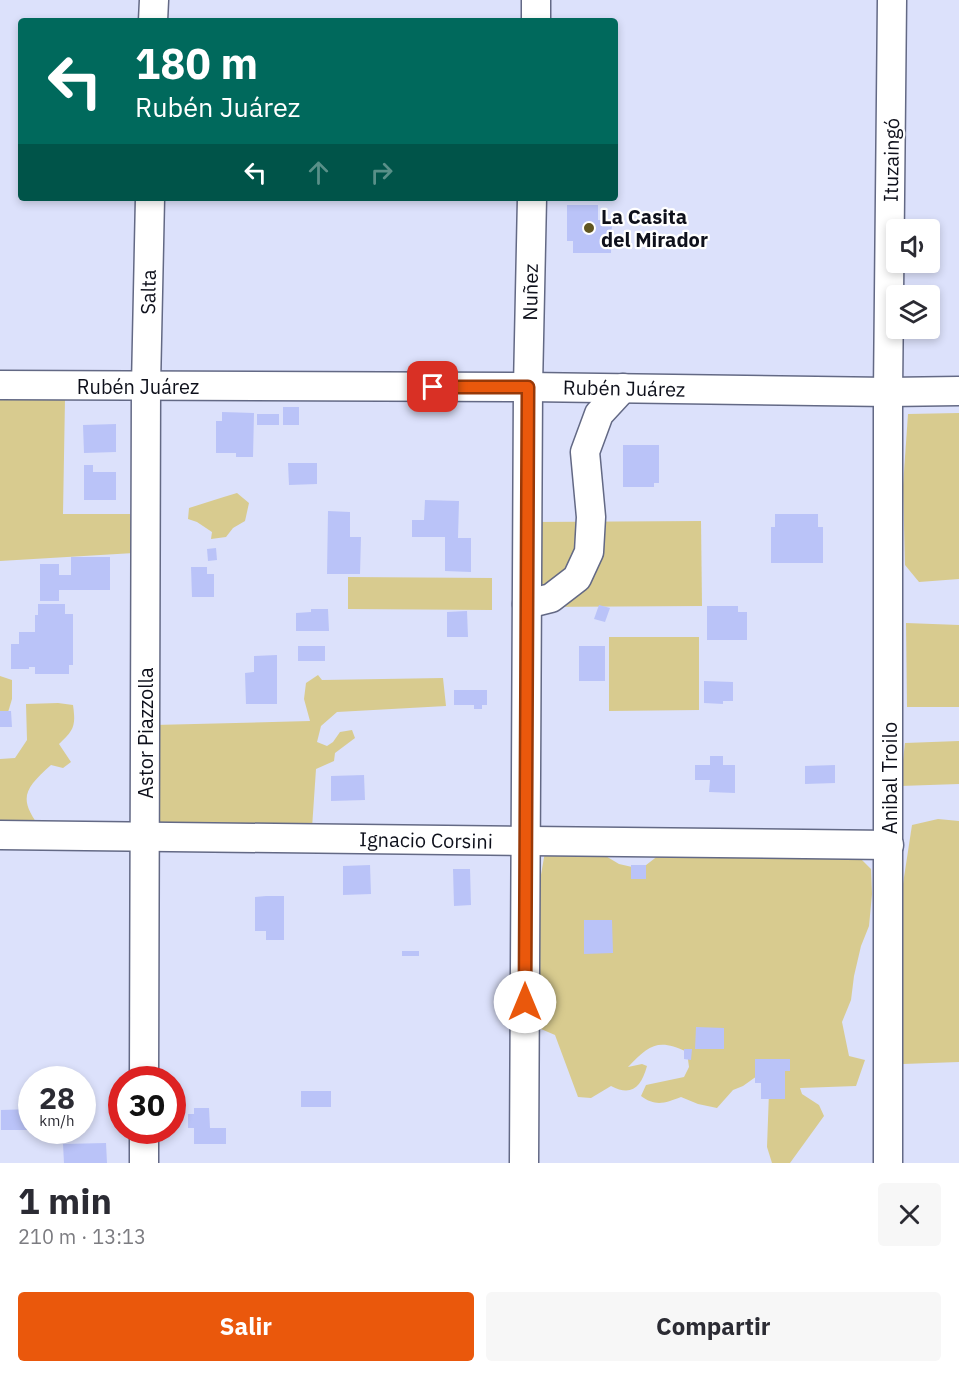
<!DOCTYPE html>
<html lang="es">
<head>
<meta charset="utf-8">
<style>
	body { margin:0; font-family:"IBM Plex Sans",sans-serif; background:#f7f7f7; color:#2b2b33; height:100vh; display:flex; flex-direction:column; font-size:22px; white-space:nowrap }
	* { box-sizing:border-box; margin:0 }
	p { font-size:20px; color:#7c7c81 }
	.icon { flex:none; width:33px; height:33px; fill:none; stroke:currentColor; stroke-width:2; stroke-linecap:round; stroke-linejoin:round }
	.map { position:relative; height:1163px; overflow:hidden }
	.panel { display:flex; flex-direction:column; background:#fff; flex:1 }
	.panel>* { flex:none }
	.hud { position:absolute; left:18px; top:18px; width:600px; height:183px; border-radius:6px; box-shadow:0 3px 9px #0003; background:#00695c; color:#fff; overflow:hidden }
	.tools { position:absolute; left:886px; top:219px; display:grid; gap:12px }
	.tools a { display:grid; place-items:center; width:54px; height:54px; border-radius:6px; background:#fff; box-shadow:0 3px 9px #0003; font-size:30px }
	.speed { position:absolute; left:18px; top:1066px; display:flex; gap:12px; font-size:30px; font-weight:700; text-align:center }
	.speed>* { display:grid; place-content:center; width:78px; height:78px; border-radius:50%; background:#fff; box-shadow:0 3px 9px #0003; line-height:1 }
	.speed small { font-size:15px; font-weight:400 }
	.speed .limit { border:9px solid #d22; background:#fff; color:#111 }
	.pin { position:absolute; display:grid; place-items:center; width:51px; height:51px; color:#fff; margin:-26px; border-radius:12px; box-shadow:0 3px 9px #0006 }
	.me { position:absolute; width:66px; margin:-33px; rotate:0deg; stroke-linejoin:round; filter:drop-shadow(0 0 4px #0008) }
	.turn { display:flex; align-items:center; gap:21px; height:126px; padding:0 18px; font-size:27px }
	.turn .icon { width:78px; height:78px; stroke-width:2.5 }
	.turn b { display:block; font-size:42px; line-height:51px }
	.lanes { display:flex; align-items:center; height:57px; padding:0 18px; background:#0003; justify-content:center; gap:30px; direction:ltr }
	.lanes .off { opacity:.35 }
	.round { display:grid; place-items:center; flex:none; width:63px; height:63px; border-radius:6px; background:#f7f7f7 }
	.summary { display:flex; align-items:center; justify-content:space-between; height:102px; padding:0 18px }
	h1 { font-size:36px; font-weight:700; line-height:45px }
	.primary-button { display:flex; gap:12px; margin-top:auto; padding:12px 18px }
	.primary-button a { flex:1; height:69px; border-radius:6px; background:#ea580c; color:#fff; font-size:24px; font-weight:700; line-height:69px; text-align:center }
	.primary-button a+a { background:#f7f7f7; color:#2b2b33 }
	.map>svg:first-child { display:block }
	.green { fill:#d8cb8f }
	.building { fill:#bac3f8 }
	.lines { fill:none; stroke-linecap:round; stroke-linejoin:round }
	.minor-casing { stroke:#636985; stroke-width:31 }
	.minor { stroke:#fff; stroke-width:28 }
	.route-casing { stroke:#983908; stroke-width:15 }
	.route { stroke:#ea580c; stroke-width:10 }
	.poi-dot { fill:#615622; stroke:#fff; stroke-width:2 }
	.labels { text-anchor:middle; dominant-baseline:central; stroke-width:4.5; stroke-linejoin:round; paint-order:stroke }
	.street-label { font-size:20px; fill:#0e101b; stroke:#fff }
	.poi-label { font-size:20px; font-weight:bold; fill:#0e101b; stroke:#fff; text-anchor:start }
</style>
</head>
<body>
<div class="map">
<svg width="959" height="1163" viewBox="0 0 959 1163">
	<rect width="100%" height="100%" fill="#dce1fb"/>
	<g class="green">
		<polygon points="0,397 65,399 63,514 130,514 134,553 0,561"/>
		<polygon points="959,413 959,579 919,582 905,565 903,486 908,414"/>
		<path d="M237,493L249,503L245,521L233,528L226,537L211,539L212,532L197,522L188,519L189,508C205,503 220,498 237,493Z"/>
		<polygon points="701,521 702,606 535,607 534,522"/>
		<polygon points="348,577 492,578 492,610 348,609"/>
		<polygon points="906,623 959,625 959,707 907,707"/>
		<polygon points="609,637 699,637 699,710 609,711"/>
		<polygon points="318,675 322,680 443,678 446,706 337,712 321,726 317,742 327,746 333,742 340,732 352,730 355,738 335,753 334,761 316,769 312,828 156,830 154,725 310,721 304,699 306,683"/>
		<polygon points="0,676 12,680 12,699 6,719 0,719"/>
		<path d="M58,703L73,705C76,726 74,730 59,744L71,762L63,768L51,765C23,790 18,799 42,830L0,828V759L15,758L27,740L26,704Z"/>
		<polygon points="959,741 959,784 900,786 905,743"/>
		<polygon points="938,819 959,821 959,1062 903,1064 901,897 912,825"/>
		<path d="M546,846L599,852L619,864L641,869L659,855L858,856L871,869L872,894L869,926L861,946L854,976L851,1000L842,1022L849,1056L865,1060L856,1086L800,1088L802,1094L819,1105L824,1116L790,1163H772L767,1147L769,1092L757,1076L743,1086L733,1090L717,1108L698,1104L681,1097C665,1103 656,1107 641,1096L646,1085L684,1077L689,1067L687,1052C658,1038 649,1045 628,1067L642,1064L647,1066C641,1087 632,1097 611,1086L591,1098L578,1097L555,1035L534,1026L530,938Z"/>
	</g>
	<g class="building">
		<polygon points="567,205 598,205 598,220 612,220 611,253 573,253 573,241 567,241"/>
		<rect x="283" y="407" width="16" height="18"/>
		<polygon points="222,412 254,413 253,457 236,457 236,453 216,453 216,421 222,421"/>
		<rect x="257" y="414" width="22" height="11"/>
		<polygon points="116,424 116,452 84,453 83,425"/>
		<polygon points="623,445 659,445 659,483 654,483 654,487 623,487"/>
		<polygon points="288,463 317,463 317,484 289,485"/>
		<polygon points="84,465 93,465 93,472 116,472 116,500 84,500"/>
		<polygon points="425,500 459,501 458,538 471,538 471,572 445,571 445,537 412,537 412,520 424,520"/>
		<polygon points="328,511 350,512 350,537 361,537 360,574 327,574"/>
		<polygon points="775,514 818,514 818,527 823,527 823,563 771,563 771,527 775,527"/>
		<polygon points="216,548 217,560 208,561 207,549"/>
		<polygon points="71,557 110,557 110,590 59,590 59,601 40,601 40,564 59,564 59,575 71,575"/>
		<polygon points="191,567 207,567 207,574 214,574 214,597 192,597"/>
		<polygon points="38,604 65,604 65,614 73,614 73,665 69,665 69,674 35,674 35,667 29,667 29,669 11,669 11,644 19,644 19,632 35,632 35,615 38,615"/>
		<polygon points="599,605 610,608 605,622 594,619"/>
		<polygon points="707,606 738,606 738,612 747,612 747,640 707,640"/>
		<polygon points="311,609 328,609 329,631 296,631 296,613 311,612"/>
		<polygon points="467,611 468,637 447,637 447,612"/>
		<rect x="298" y="646" width="27" height="15"/>
		<rect x="579" y="646" width="26" height="35"/>
		<polygon points="277,655 277,704 246,704 245,673 254,672 254,656"/>
		<polygon points="704,681 733,682 733,701 723,701 723,704 704,703"/>
		<polygon points="454,690 487,690 487,705 482,705 482,709 474,709 474,705 454,705"/>
		<polygon points="0,711 11,711 12,727 0,727"/>
		<polygon points="710,756 723,756 723,765 735,765 735,793 709,792 710,780 695,780 695,765 710,765"/>
		<polygon points="835,765 835,783 805,784 805,766"/>
		<polygon points="364,775 365,800 331,801 331,776"/>
		<polygon points="370,865 371,894 343,895 343,866"/>
		<rect x="631" y="865" width="15" height="14"/>
		<polygon points="453,869 470,869 471,905 454,906"/>
		<polygon points="266,896 284,896 284,940 266,940 266,931 255,931 255,897"/>
		<polygon points="584,920 612,920 613,953 584,954"/>
		<rect x="402" y="951" width="17" height="5"/>
		<polygon points="696,1027 724,1028 724,1049 695,1049"/>
		<polygon points="684,1049 692,1049 691,1060 684,1059"/>
		<polygon points="755,1059 790,1059 790,1071 785,1071 785,1099 761,1099 761,1083 755,1083"/>
		<rect x="301" y="1091" width="30" height="16"/>
		<polygon points="194,1108 209,1108 210,1128 226,1128 226,1144 194,1144 194,1128 188,1128 188,1114 194,1114"/>
		<polygon points="32,1109 32,1130 1,1130 1,1110"/>
		<polygon points="106,1143 107,1163 64,1163 63,1144"/>
	</g>
	<g class="lines">
		<g class="minor-casing">
			<g id="minor">
				<polyline points="153,21 154,0"/>
				<polyline points="536,21 536,0"/>
				<polyline points="0,385 528,387 888,392 959,391"/>
				<polyline points="527,604 551,598 577,578 589,552 591,517 585,452 599,414 623,388"/>
				<polyline points="0,835 889,845"/>
				<polyline points="144,1080 146,386 150,198"/>
				<polyline points="144,1163 144,1131"/>
				<polyline points="524,1163 528,387 532,198"/>
				<polyline points="888,1163 888,392 892,0"/>
			</g>
		</g>
		<use href="#minor" class="minor"/>
	</g>
	<g class="lines">
		<g class="route-casing">
			<polyline id="route" points="433,387 528,387 525,1002"/>
		</g>
		<use href="#route" class="route"/>
	</g>
	<circle class="poi-dot" cx="589" cy="228" r="6"/>
	<g class="labels">
		<g class="street-label">
			<text transform="translate(891 160) rotate(-89)">Ituzaingó</text>
			<text transform="translate(148 292) rotate(-89)">Salta</text>
			<text transform="translate(530 292) rotate(-89)">Nuñez</text>
			<text x="138" y="386">Rubén Juárez</text>
			<text transform="translate(624 388) rotate(1)">Rubén Juárez</text>
			<text transform="translate(145 733) rotate(-90)">Astor Piazzolla</text>
			<text transform="translate(889 778) rotate(-90)">Anibal Troilo</text>
			<text transform="translate(426 840) rotate(1)">Ignacio Corsini</text>
		</g>
		<g class="poi-label">
			<text x="601" y="216">La Casita<tspan x="601" dy="23">del Mirador</tspan></text>
		</g>
	</g>
</svg>
<div class="tools">
<a><svg class="icon" aria-label="sound" viewBox="0 0 24 24"><path d="M4 9h4l5-4v14l-5-4H4zM17 9q2 3 0 6"/></svg></a>
<a><svg class="icon" aria-label="layers" viewBox="0 0 24 24"><path d="M12 4l9 5-9 5-9-5zM3 14l9 5 9-5"/></svg></a>
</div>
<div class="speed"><div>28<small>km/h</small></div><div class="limit">30</div></div>
<div class="pin" style="left:433px;top:387px;background:#d93025"><svg class="icon" aria-label="arrive" viewBox="0 0 24 24"><path d="M6 21V4h12l-3 4 3 4H6"/></svg></div>
<svg class="me" style="left:525px;top:1002px" viewBox="-20 -20 40 40"><circle r="19" fill="#fff"/><path d="M0-13L10 11 0 6-10 11z" fill="#ea580c"/></svg>
<div class="hud">
<div class="turn"><svg class="icon" aria-label="left" viewBox="0 0 24 24"><path d="M17 20v-9H6M10 6l-5 5 5 5"/></svg><div><b>180 m</b>Rubén Juárez</div></div>
<div class="lanes"><svg class="icon" aria-label="left" viewBox="0 0 24 24"><path d="M17 20v-9H6M10 6l-5 5 5 5"/></svg><svg class="icon off" aria-label="ahead" viewBox="0 0 24 24"><path d="M12 20V5M6 11l6-6 6 6"/></svg><svg class="icon off" aria-label="right" viewBox="0 0 24 24"><path d="M7 20v-9h11M14 6l5 5-5 5"/></svg></div>
</div>
</div>
<section class="panel">
<div class="summary"><div><h1>1 min</h1><p>210 m · 13:13</p></div><a class="round"><svg class="icon" aria-label="close" viewBox="0 0 24 24"><path d="M6 6l12 12M18 6L6 18"/></svg></a></div>
<div class="primary-button"><a>Salir</a><a>Compartir</a></div>
</section>
</body>
</html>
